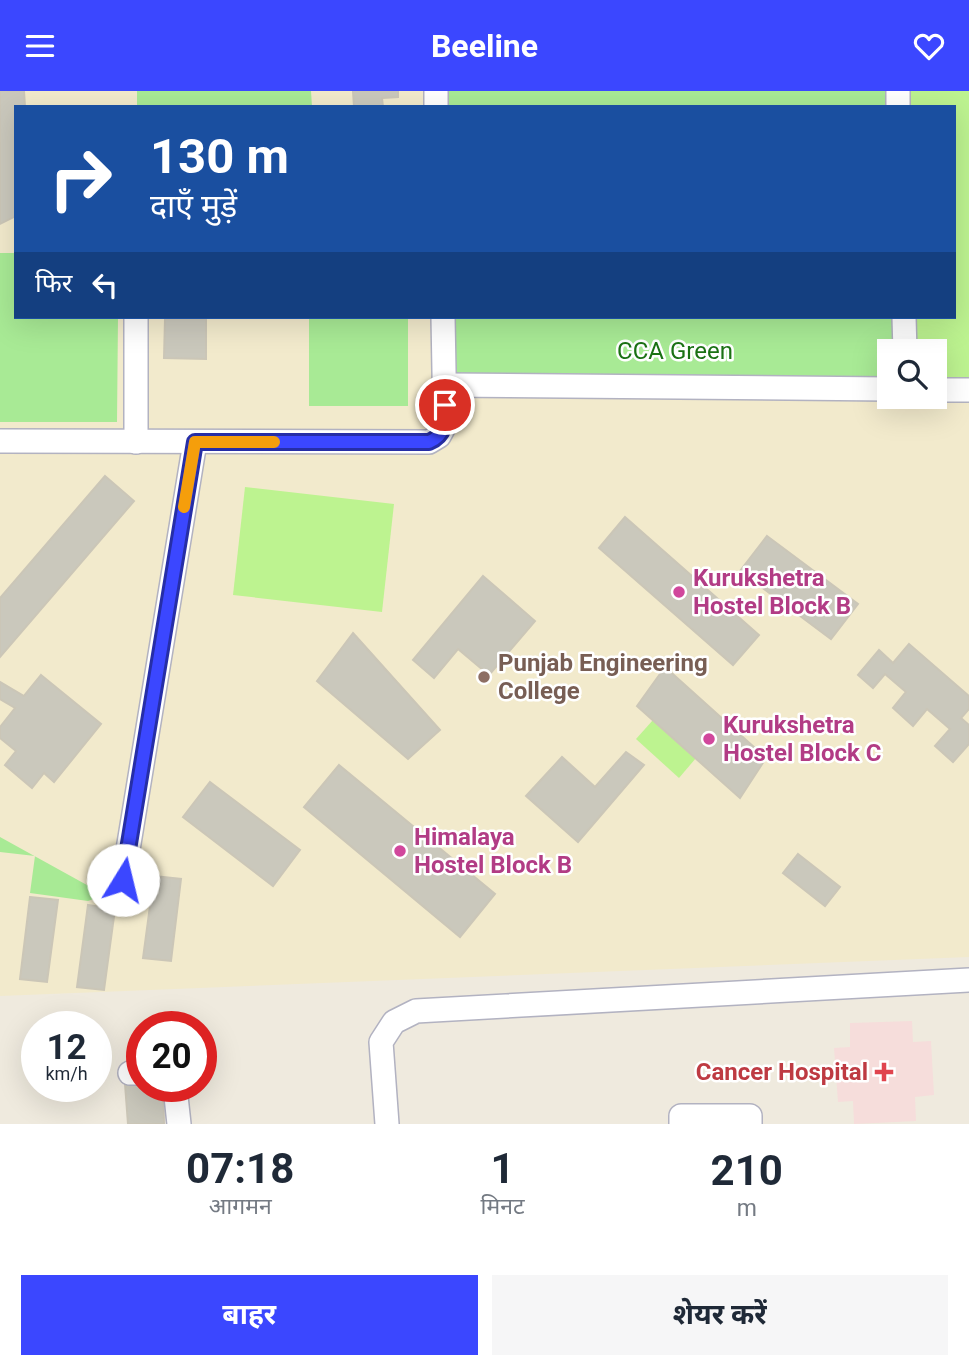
<!DOCTYPE html>
<html lang="hi">
<head>
<meta charset="utf-8">
<style>
	body { margin:0; font-family:Roboto,"Noto Sans Devanagari",sans-serif; background:#f6f6f7; color:#1f2937; height:100vh; display:flex; flex-direction:column; font-size:26px; white-space:nowrap }
	* { box-sizing:border-box; margin:0 }
	p { font-size:23px; color:#747a83 }
	.icon { flex:none; width:38px; height:38px; fill:none; stroke:currentColor; stroke-width:2; stroke-linecap:round; stroke-linejoin:round }
	.map { position:relative; height:1033px; overflow:hidden }
	.drawer { display:flex; flex-direction:column; background:#fff; flex:1 }
	.drawer>* { flex:none }
	.top-card { position:absolute; left:14px; top:14px; width:942px; height:214px; border-radius:0px; box-shadow:0 7px 28px #0002; background:#1a4fa0; color:#fff; overflow:hidden }
	.tools { position:absolute; left:877px; top:248px; display:grid; gap:14px }
	.tools a { display:grid; place-items:center; width:70px; height:70px; border-radius:0px; background:#fff; box-shadow:0 7px 28px #0002; font-size:35px }
	.speed { position:absolute; left:21px; top:920px; display:flex; gap:14px; font-size:35px; font-weight:700; text-align:center }
	.speed>* { display:grid; place-content:center; width:91px; height:91px; border-radius:50%; background:#fff; box-shadow:0 7px 28px #0002; line-height:1 }
	.speed small { font-size:18px; font-weight:400 }
	.speed .limit { border:10px solid #d22; background:#fff; color:#111 }
	.pin { position:absolute; display:grid; place-items:center; width:60px; height:60px; color:#fff; margin:-30px; border:4px solid #fff; border-radius:50%; box-shadow:0 2px 7px #0007 }
	.me { position:absolute; width:77px; margin:-38px; rotate:9deg; stroke-linejoin:round; filter:drop-shadow(0 0 5px #0008) }
	.turn { display:flex; align-items:center; gap:24px; height:147px; padding:0 21px; font-size:32px }
	.turn .icon { width:91px; height:91px; stroke-width:2.5 }
	.turn b { display:block; font-size:49px; line-height:60px }
	.then { display:flex; align-items:center; height:66px; padding:0 21px; background:#0003; gap:14px; font-size:26px }
	.eta { display:flex; justify-content:space-evenly; align-items:center; height:119px; text-align:center }
	.eta b { font-size:42px; font-weight:700; line-height:49px }
	.button { display:flex; gap:14px; margin-top:auto; padding:14px 21px }
	.button a { flex:1; height:80px; border-radius:0px; background:#3b47ff; color:#fff; font-size:28px; font-weight:700; line-height:80px; text-align:center }
	.button a+a { background:#f6f6f7; color:#1f2937 }
	header { display:flex; justify-content:space-between; align-items:center; height:91px; padding:0 21px; background:#3b47ff; color:#fff; font-size:32px; font-weight:700 }
	.map>svg:first-child { display:block }
	.education { fill:#f2eacc; fill-rule:evenodd }
	.medical { fill:#f6dddb }
	.green { fill:#a8ea95 }
	.pitch { fill:#bdf390 }
	.building { fill:#cac8bc; stroke:#cbc6b7; stroke-width:2 }
	.lines { fill:none; stroke-linecap:round; stroke-linejoin:round }
	.minor-casing { stroke:#b2b2c1; stroke-width:26 }
	.minor { stroke:#fff; stroke-width:23 }
	.route-casing { stroke:#262ea6; stroke-width:18 }
	.route { stroke:#3b47ff; stroke-width:12 }
	.slow { stroke:#f59e0b; stroke-width:12 }
	.hotel-dot { fill:#d1479c; stroke:#fff; stroke-width:2.5 }
	.education-dot { fill:#8d6e63; stroke:#fff; stroke-width:2.5 }
	.health-dot { fill:#e0444e; stroke:#fff; stroke-width:2.5 }
	.labels { text-anchor:middle; dominant-baseline:central; stroke-width:5; stroke-linejoin:round; paint-order:stroke }
	.park-label { font-size:24px; fill:#1b7214; stroke:#fff }
	.hotel-label { font-size:24px; font-weight:bold; fill:#b23c85; stroke:#fff; text-anchor:start }
	.education-label { font-size:24px; font-weight:bold; fill:#785e54; stroke:#fff; text-anchor:start }
	.health-label { font-size:24px; font-weight:bold; fill:#be3a42; stroke:#fff; text-anchor:end }
</style>
</head>
<body>
<header><svg class="icon" aria-label="menu" viewBox="0 0 24 24"><path d="M4 6h16M4 12h16M4 18h16"/></svg>Beeline<svg class="icon" aria-label="heart" viewBox="0 0 24 24"><path d="M12 20l-8-8c-3-5 5-10 8-4 3-6 11-1 8 4z"/></svg></header>
<div class="map">
<svg width="969" height="1033" viewBox="0 0 969 1033">
	<rect width="100%" height="100%" fill="#efeade"/>
	<path class="education" d="M0,0H969V866L0,905ZM16,16H954V226H16ZM889,261H934V306H889Z"/>
	<polygon class="medical" points="912,930 913,951 931,950 934,1004 915,1006 916,1030 854,1033 853,1010 838,1011 834,957 850,956 850,932"/>
	<g class="green">
		<polygon points="137,0 311,0 312,16 137,16"/>
		<rect x="439" y="0" width="457" height="16"/>
		<polygon points="0,162 16,162 16,226 118,226 117,331 0,331"/>
		<rect x="309" y="226" width="99" height="89"/>
		<polygon points="446,226 902,226 903,261 889,261 889,295 448,293"/>
		<polygon points="0,746 105,804 88,810 30,802 35,765 0,761"/>
	</g>
	<g class="pitch">
		<polygon points="900,0 969,0 969,294 935,294 934,261 907,261 906,226 954,226 954,16 901,16"/>
		<polygon points="245,396 394,413 382,521 233,504"/>
		<polygon points="653,629 696,667 679,687 636,648"/>
	</g>
	<g class="building">
		<polygon points="0,0 24,0 25,16 16,16 16,125 0,133"/>
		<polygon points="353,0 398,0 398,6 382,7 383,16 354,16"/>
		<polygon points="165,228 206,228 206,268 164,267"/>
		<polygon points="105,385 134,410 0,566 0,507"/>
		<polygon points="625,426 759,544 733,574 599,457"/>
		<polygon points="767,445 858,513 831,548 740,480"/>
		<polygon points="483,485 535,530 489,584 458,558 434,587 413,569"/>
		<polygon points="353,542 440,639 408,668 317,590"/>
		<polygon points="909,553 969,605 969,618 961,627 969,634 969,653 953,671 935,655 950,638 927,618 913,635 893,617 906,601 885,583 873,597 858,584 879,559 893,572"/>
		<polygon points="665,576 766,667 740,707 637,615"/>
		<polygon points="41,584 101,633 54,691 44,682 32,697 5,674 16,660 0,647 0,636 15,617 0,608 0,591 24,605"/>
		<polygon points="626,661 644,674 578,751 526,705 562,666 595,696"/>
		<polygon points="339,674 495,803 460,846 304,716"/>
		<polygon points="210,691 300,759 273,795 183,726"/>
		<polygon points="798,763 840,796 825,815 783,782"/>
		<polygon points="154,785 181,788 171,870 143,867"/>
		<polygon points="30,806 58,809 47,891 20,888"/>
		<polygon points="88,814 115,818 104,899 77,896"/>
		<polygon points="142,992 142,996 163,996 164,1033 128,1033 125,993"/>
	</g>
	<g class="lines">
		<g class="minor-casing">
			<g id="minor">
				<polyline points="436,0 436,16"/>
				<polyline points="898,0 898,16"/>
				<polyline points="904,226 905,261"/>
				<polyline points="445,294 889,298"/>
				<polyline points="934,299 969,299"/>
				<polyline points="0,350 429,351 439,345 445,334 443,226"/>
				<polyline points="136,351 136,226"/>
				<polyline points="123,789 195,351"/>
				<polyline points="130,982 142,982"/>
				<polyline points="175,996 179,1033"/>
				<polyline points="387,1033 381,951 394,931 416,920 969,889"/>
				<polyline points="681,1033 681,1025 750,1025 750,1033"/>
			</g>
		</g>
		<use href="#minor" class="minor"/>
	</g>
	<g class="lines">
		<g class="route-casing">
			<path id="route" d="M123,789L195,351H429C446,344 445,330 445,314"/>
		</g>
		<use href="#route" class="route"/>
		<polyline class="slow" points="184,416 195,351 274,351"/>
	</g>
	<g class="hotel-dot">
		<circle cx="679" cy="501" r="7"/>
		<circle cx="709" cy="648" r="7"/>
		<circle cx="400" cy="760" r="7"/>
	</g>
	<circle class="education-dot" cx="484" cy="586" r="7"/>
	<path class="health-dot" d="M880.5 970.5h7v7h7v7h-7v7h-7v-7h-7v-7h7z"/>
	<g class="labels">
		<g class="park-label">
			<text x="675" y="260">CCA Green</text>
		</g>
		<g class="hotel-label">
			<text x="693" y="487">Kurukshetra<tspan x="693" dy="28">Hostel Block B</tspan></text>
			<text x="723" y="634">Kurukshetra<tspan x="723" dy="28">Hostel Block C</tspan></text>
			<text x="414" y="746">Himalaya<tspan x="414" dy="28">Hostel Block B</tspan></text>
		</g>
		<g class="education-label">
			<text x="498" y="572">Punjab Engineering<tspan x="498" dy="28">College</tspan></text>
		</g>
		<g class="health-label">
			<text x="868" y="981">Cancer Hospital</text>
		</g>
	</g>
</svg>
<div class="tools">
<a><svg class="icon" aria-label="search" viewBox="0 0 24 24"><circle cx="10" cy="10" r="6"/><path d="M15 15l6 6"/></svg></a>
</div>
<div class="speed"><div>12<small>km/h</small></div><div class="limit">20</div></div>
<div class="pin" style="left:445px;top:314px;background:#d93025"><svg class="icon" aria-label="arrive" viewBox="0 0 24 24"><path d="M6 21V4h12l-3 4 3 4H6"/></svg></div>
<svg class="me" style="left:123px;top:789px" viewBox="-20 -20 40 40"><circle r="19" fill="#fff"/><path d="M0-13L10 11 0 6-10 11z" fill="#3b47ff"/></svg>
<div class="top-card">
<div class="turn"><svg class="icon" aria-label="right" viewBox="0 0 24 24"><path d="M7 20v-9h11M14 6l5 5-5 5"/></svg><div><b>130 m</b>दाएँ मुड़ें</div></div>
<div class="then">फिर<svg class="icon" aria-label="left" viewBox="0 0 24 24"><path d="M17 20v-9H6M10 6l-5 5 5 5"/></svg></div>
</div>
</div>
<section class="drawer">
<div class="eta">
<div><b>07:18</b><p>आगमन</p></div>
<div><b>1</b><p>मिनट</p></div>
<div><b>210</b><p>m</p></div>
</div>
<div class="button"><a>बाहर</a><a>शेयर करें</a></div>
</section>
</body>
</html>
